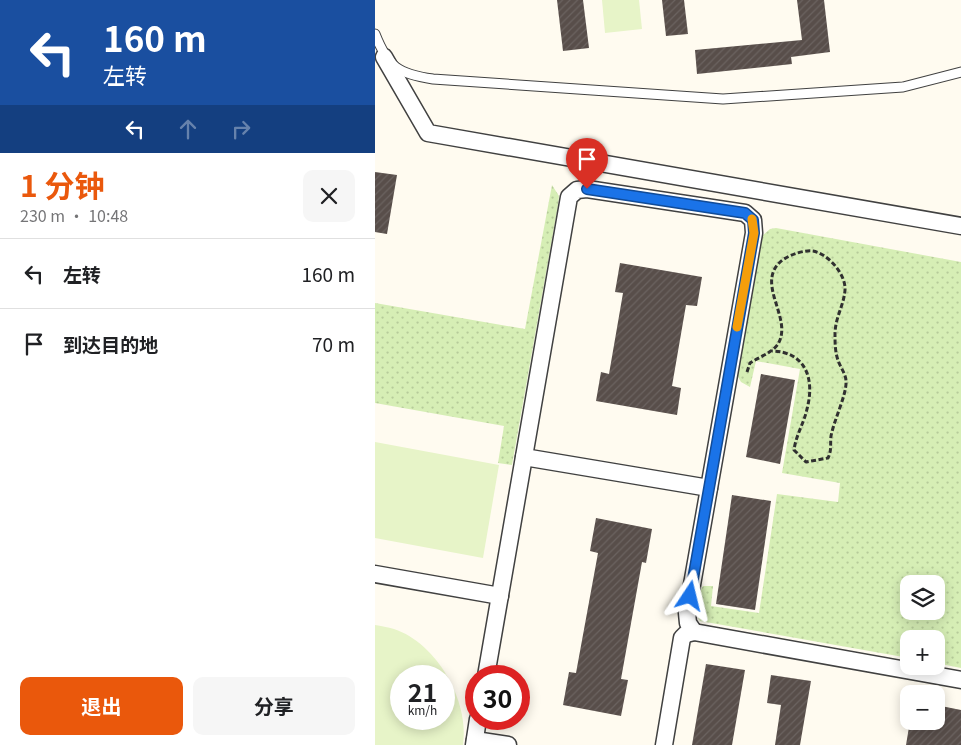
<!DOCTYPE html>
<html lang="zh">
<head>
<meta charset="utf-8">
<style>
	body { margin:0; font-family:Georgia,"Noto Sans SC",serif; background:#f6f6f6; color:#202124; height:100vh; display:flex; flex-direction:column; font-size:19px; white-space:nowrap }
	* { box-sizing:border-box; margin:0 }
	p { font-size:16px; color:#757577 }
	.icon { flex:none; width:28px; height:28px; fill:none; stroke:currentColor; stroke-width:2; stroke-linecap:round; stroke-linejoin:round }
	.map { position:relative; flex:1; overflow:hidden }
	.side { display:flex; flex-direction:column; background:#fff; width:375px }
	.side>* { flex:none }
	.top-card { background:#1a4fa0; color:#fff; overflow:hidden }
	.tools { position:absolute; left:525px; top:575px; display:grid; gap:10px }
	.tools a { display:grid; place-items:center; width:45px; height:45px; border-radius:10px; background:#fff; box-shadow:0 2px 12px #0003; font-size:25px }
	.speed { position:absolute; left:15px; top:665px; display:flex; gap:10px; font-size:25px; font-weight:700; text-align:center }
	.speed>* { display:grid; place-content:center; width:65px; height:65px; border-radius:50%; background:#fff; box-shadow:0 2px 12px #0003; line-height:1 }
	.speed small { font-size:12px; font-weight:400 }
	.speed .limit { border:8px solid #d22; background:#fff; color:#111 }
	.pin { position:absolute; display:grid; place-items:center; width:42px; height:42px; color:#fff; margin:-51px -21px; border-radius:50% 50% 50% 0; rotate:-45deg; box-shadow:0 0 5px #0007 }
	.pin .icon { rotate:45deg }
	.me { position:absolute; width:55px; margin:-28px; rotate:10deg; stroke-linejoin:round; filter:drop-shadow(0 0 4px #0008) }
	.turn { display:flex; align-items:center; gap:18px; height:105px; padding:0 20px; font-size:22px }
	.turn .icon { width:65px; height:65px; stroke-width:2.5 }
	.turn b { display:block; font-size:35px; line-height:42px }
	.lanes { display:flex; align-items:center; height:48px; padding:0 20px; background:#0003; justify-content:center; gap:25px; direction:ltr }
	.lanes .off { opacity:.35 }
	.round { display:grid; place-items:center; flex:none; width:52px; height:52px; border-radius:10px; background:#f6f6f6 }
	.headline { display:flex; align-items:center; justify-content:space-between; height:85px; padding:0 20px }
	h1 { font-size:30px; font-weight:700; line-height:38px; color:#ea580c }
	.cta { display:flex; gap:10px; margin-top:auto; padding:10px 20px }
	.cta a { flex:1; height:58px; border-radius:10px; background:#ea580c; color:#fff; font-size:20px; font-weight:700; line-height:58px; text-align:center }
	.cta a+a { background:#f6f6f6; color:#202124 }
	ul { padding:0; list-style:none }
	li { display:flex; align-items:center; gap:15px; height:70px; padding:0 20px; border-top:1px solid #e0e0e0 }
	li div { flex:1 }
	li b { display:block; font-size:19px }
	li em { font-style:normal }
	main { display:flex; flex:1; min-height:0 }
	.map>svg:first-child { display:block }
	.grass { fill:url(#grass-dots); fill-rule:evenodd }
	.pitch { fill:#e7f4c8; fill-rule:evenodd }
	.building { fill:url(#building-hatch) }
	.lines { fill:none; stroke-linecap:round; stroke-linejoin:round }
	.lane-casing { stroke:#414141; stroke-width:11 }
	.street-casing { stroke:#414141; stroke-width:19 }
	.path { stroke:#303030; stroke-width:3; stroke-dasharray:5 2.5; stroke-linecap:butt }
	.lane { stroke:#fff; stroke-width:9 }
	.street { stroke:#fff; stroke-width:16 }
	.route-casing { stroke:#114b97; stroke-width:12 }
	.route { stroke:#1a73e8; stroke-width:9 }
	.slow { stroke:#f59e0b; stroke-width:9 }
</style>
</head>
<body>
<main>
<section class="side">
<div class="top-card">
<div class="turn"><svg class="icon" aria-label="left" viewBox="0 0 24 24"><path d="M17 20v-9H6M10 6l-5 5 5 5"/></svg><div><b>160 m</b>左转</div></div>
<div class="lanes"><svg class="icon" aria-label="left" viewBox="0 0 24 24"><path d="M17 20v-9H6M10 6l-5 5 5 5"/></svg><svg class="icon off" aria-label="ahead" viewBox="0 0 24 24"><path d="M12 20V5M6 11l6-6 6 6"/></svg><svg class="icon off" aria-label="right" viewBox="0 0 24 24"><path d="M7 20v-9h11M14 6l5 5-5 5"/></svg></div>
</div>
<div class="headline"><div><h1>1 分钟</h1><p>230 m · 10:48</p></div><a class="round"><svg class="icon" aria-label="close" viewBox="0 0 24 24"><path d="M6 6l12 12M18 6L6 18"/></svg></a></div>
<ul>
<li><svg class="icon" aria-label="left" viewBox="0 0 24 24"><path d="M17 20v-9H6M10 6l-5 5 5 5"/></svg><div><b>左转</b></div><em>160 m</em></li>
<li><svg class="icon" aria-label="arrive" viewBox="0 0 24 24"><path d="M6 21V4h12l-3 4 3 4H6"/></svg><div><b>到达目的地</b></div><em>70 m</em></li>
</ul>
<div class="cta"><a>退出</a><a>分享</a></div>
</section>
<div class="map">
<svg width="586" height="745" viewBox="0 0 586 745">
	<defs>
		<pattern id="grass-dots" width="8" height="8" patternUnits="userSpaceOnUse" patternTransform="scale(1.25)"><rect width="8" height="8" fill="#d6eeb5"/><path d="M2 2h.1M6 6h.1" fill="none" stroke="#b6cb9a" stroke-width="1.8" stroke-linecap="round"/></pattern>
		<pattern id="building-hatch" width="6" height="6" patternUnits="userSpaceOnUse" patternTransform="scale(1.25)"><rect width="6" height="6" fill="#584e4a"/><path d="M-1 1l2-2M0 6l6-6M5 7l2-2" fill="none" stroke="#6b6360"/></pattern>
	</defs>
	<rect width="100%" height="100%" fill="#fffbf0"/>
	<g class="grass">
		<polygon points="177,185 184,196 183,205 137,465 123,463 129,426 0,403 0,303 150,329"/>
		<path d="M401,228L586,262V668L561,663V639H534V658L325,621C317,607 320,599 328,586H338L336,606L384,613L402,494L463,502L465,483L407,473L425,369L381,361L375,387L366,382L361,373L387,236L395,229ZM534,584H561V611H534Z"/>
	</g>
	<g class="pitch">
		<polygon points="227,0 264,0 267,29 230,33"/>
		<polygon points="0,442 124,465 108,558 0,538"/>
		<path d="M0,625C6,626 13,627 19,629C62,643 95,702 88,745H0ZM26,676H69V719H26Z"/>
	</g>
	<g class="building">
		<polygon points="182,0 208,0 214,48 188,51"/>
		<polygon points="287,0 309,0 313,34 291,36"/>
		<polygon points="422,0 449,0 455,52 416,57 417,64 322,74 320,50 427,40"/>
		<polygon points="0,172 22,175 12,234 0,232"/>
		<polygon points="245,263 327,277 322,306 311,305 297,386 306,388 302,415 221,401 226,372 234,374 248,293 240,292"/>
		<polygon points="386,374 420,380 405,464 371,457"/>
		<polygon points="357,495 396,501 380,610 341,604"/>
		<polygon points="221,518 277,529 271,563 267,562 246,679 253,680 246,716 188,705 194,672 201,673 223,553 215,551"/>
		<polygon points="331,664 370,670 357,745 317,745"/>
		<polygon points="396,675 436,681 425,745 400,745 406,705 392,703"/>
		<polygon points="561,705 586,710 586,745 531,745 535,721 561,721"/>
	</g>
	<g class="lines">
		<g class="lane-casing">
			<path id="lane" d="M0,34C13,67 23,74 58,79L348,99L528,87L586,72"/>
		</g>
		<g class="street-casing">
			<g id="street">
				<polyline points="9,57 53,133 586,226"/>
				<polyline points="149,457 334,488"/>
				<polyline points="0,574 125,596"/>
				<polyline points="111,676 194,197 202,190 212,189 370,213 378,220 379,233 312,613 313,623 319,632"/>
				<polyline points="100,740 133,745"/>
				<polyline points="99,745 103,719"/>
				<polyline points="289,745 307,638 311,634 319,632 586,680"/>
			</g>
		</g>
		<path class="path" d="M372,372L375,363C384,357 397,353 403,344C419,318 377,281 409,259C417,254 429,250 438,251C453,254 471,274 470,290C469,305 460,318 460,334C460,342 460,352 463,360C465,367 471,374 471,381C472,394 459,420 456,436C455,444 457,450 453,458L431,462L419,450C421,435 429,423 432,409C440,379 431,352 397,351"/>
		<use href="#lane" class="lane"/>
		<use href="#street" class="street"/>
	</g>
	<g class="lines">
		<g class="route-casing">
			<polyline id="route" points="212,189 370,213 378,220 379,233 315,596"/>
		</g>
		<use href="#route" class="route"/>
		<polyline class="slow" points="362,327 379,233 377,219"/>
	</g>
</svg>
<div class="tools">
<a><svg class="icon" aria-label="layers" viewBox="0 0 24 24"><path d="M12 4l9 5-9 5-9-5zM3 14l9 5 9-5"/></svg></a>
<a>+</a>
<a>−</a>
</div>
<div class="speed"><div>21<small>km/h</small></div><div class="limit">30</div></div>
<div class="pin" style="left:212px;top:189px;background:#d93025"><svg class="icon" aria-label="arrive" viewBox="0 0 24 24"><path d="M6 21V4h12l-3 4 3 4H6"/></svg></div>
<svg class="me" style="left:315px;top:596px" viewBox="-20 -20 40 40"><path d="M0-17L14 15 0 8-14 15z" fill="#1a73e8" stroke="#fff" stroke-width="4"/></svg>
</div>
</main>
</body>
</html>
